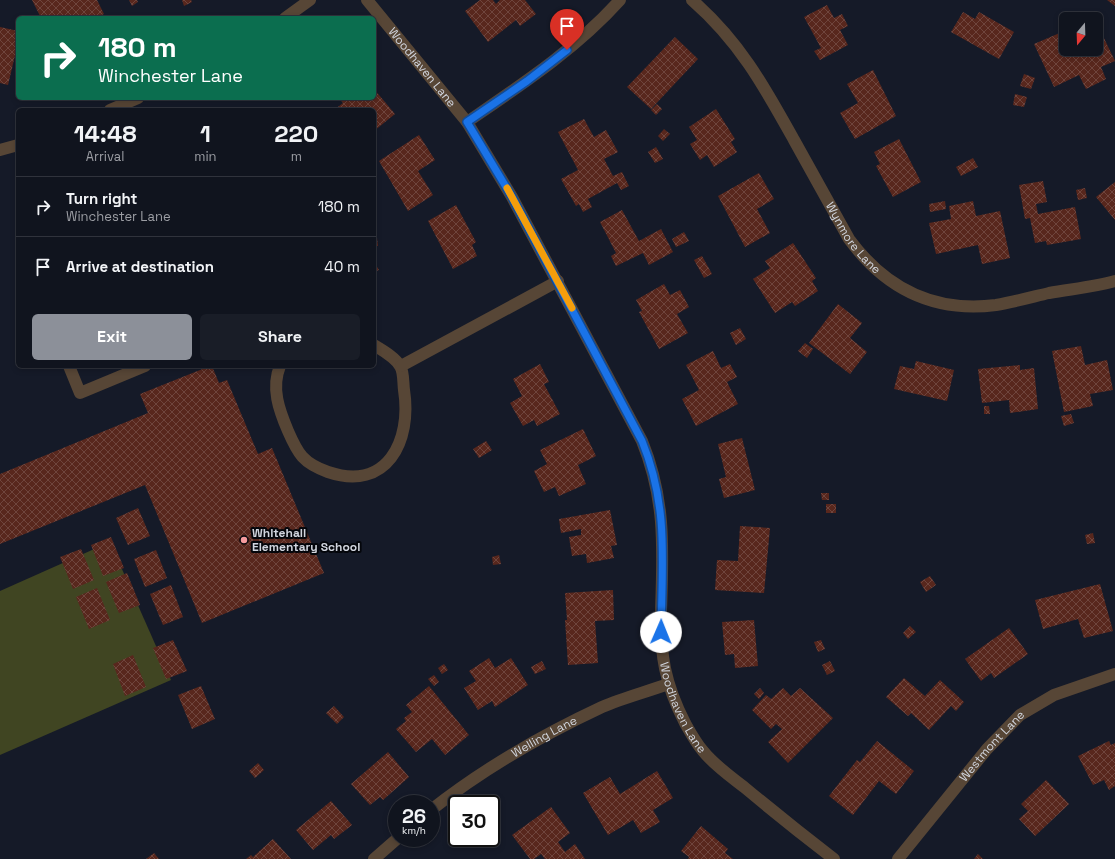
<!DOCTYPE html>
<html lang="en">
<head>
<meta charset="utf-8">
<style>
	body { margin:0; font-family:"Space Grotesk",sans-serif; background:#191d27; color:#f1f3f6; height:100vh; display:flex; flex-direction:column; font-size:15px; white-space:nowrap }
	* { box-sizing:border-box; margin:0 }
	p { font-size:13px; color:#9c9ea4 }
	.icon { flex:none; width:22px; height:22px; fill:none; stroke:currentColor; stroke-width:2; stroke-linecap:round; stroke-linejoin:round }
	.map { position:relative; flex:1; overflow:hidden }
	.drawer { position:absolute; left:16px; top:108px; width:360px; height:260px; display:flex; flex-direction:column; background:#10141e; border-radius:6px; box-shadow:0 2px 6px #0003,0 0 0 1px #30333c }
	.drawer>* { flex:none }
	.banner { position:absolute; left:16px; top:16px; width:360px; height:84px; border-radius:6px; box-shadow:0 2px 6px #0003,0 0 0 1px #30333c; background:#0b6e4f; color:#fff; overflow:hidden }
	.needle { width:26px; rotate:199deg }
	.buttons { position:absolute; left:1059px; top:12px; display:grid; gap:8px }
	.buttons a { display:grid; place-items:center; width:44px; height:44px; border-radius:6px; background:#10141e; box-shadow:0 2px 6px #0003,0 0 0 1px #30333c; font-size:20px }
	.speed { position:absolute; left:388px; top:795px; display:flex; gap:8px; font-size:20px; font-weight:700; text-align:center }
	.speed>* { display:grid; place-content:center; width:52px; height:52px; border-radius:50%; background:#10141e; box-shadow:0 2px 6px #0003,0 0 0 1px #30333c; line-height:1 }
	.speed small { font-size:10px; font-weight:400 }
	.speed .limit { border:2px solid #111; border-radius:6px; background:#fff; color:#111 }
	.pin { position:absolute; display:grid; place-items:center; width:34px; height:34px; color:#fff; margin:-41px -17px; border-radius:50% 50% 50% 0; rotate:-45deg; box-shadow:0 0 4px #0007 }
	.pin .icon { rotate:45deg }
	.me { position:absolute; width:44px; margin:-22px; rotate:1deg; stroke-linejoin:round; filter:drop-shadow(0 0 3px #0008) }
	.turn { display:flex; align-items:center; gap:14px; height:84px; padding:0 16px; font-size:18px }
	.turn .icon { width:52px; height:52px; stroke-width:2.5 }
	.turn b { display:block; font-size:28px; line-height:34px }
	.eta { display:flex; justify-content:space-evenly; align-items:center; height:68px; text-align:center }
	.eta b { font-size:24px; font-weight:600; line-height:28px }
	.primary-button { display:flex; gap:8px; margin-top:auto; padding:8px 16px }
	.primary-button a { flex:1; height:46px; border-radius:6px; background:#8c9099; color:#fff; font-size:16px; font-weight:600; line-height:46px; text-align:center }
	.primary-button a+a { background:#191d27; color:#f1f3f6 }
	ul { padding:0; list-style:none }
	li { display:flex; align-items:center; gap:12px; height:60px; padding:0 16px; border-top:1px solid #30333c }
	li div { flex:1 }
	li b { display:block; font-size:15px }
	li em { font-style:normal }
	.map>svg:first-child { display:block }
	.green { fill:#404522 }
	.building { fill:url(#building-cross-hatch) }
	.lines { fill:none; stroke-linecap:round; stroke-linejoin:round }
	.minor { stroke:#574636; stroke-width:12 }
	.route-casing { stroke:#114b97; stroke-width:10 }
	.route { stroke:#1a73e8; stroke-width:7 }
	.slow { stroke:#f59e0b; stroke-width:7 }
	.poi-dot { fill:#f59b9e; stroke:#04060b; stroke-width:1.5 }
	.labels { text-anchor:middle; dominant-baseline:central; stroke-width:4; stroke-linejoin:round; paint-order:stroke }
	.street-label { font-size:12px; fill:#d1d5de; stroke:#04060b }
	.poi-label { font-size:12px; font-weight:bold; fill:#d1d5de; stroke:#04060b; text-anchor:start }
</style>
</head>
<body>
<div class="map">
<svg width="1115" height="859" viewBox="0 0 1115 859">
	<defs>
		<pattern id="building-cross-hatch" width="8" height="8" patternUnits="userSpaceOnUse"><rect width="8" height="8" fill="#58271d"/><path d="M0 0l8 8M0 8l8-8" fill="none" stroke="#6f453d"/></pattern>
	</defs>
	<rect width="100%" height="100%" fill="#151a28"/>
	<polygon class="green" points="110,542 171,680 0,755 0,591"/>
	<g class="building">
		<polygon points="32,0 97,0 104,14 95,18 41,18"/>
		<polygon points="129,0 137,0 138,2 132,6"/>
		<polygon points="182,0 191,0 192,2 184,6"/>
		<polygon points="480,0 493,0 496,4 500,0 525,0 536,14 520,26 516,20 488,42 465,11"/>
		<polygon points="1107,0 1115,0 1115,6"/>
		<polygon points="827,5 834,18 842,14 848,26 840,30 848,45 820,60 814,51 821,48 804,17"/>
		<polygon points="963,12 975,19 979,12 1014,32 999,59 951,32"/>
		<polygon points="0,27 18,31 18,43 8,85 0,83"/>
		<polygon points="1062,32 1066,41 1066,49 1096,49 1096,37 1102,34 1115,61 1101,67 1106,79 1086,89 1079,75 1054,87 1034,44"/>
		<polygon points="675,37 698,59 651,109 627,87"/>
		<polygon points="873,70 896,116 855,139 840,113 858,103 847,84"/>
		<polygon points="1024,74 1035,78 1031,89 1020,86"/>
		<polygon points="374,89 395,114 374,131 374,110 334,110 343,103 339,98 374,98"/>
		<polygon points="1015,94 1027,97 1024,107 1013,105"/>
		<polygon points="657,104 662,109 656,115 651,110"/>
		<polygon points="716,109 735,139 731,142 737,152 714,167 707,155 700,160 690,144 697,140 689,127"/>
		<polygon points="584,119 594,137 606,130 618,152 604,159 613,176 622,172 629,186 621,190 617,183 588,199 592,207 583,212 579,204 576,206 561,179 578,170 558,132"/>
		<polygon points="664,129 670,134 663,141 658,136"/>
		<polygon points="419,135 435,160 418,171 433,195 408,211 379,161"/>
		<polygon points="899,139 921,182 893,197 876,166 880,164 874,152"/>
		<polygon points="656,147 663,159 655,163 648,152"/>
		<polygon points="973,158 978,167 961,176 956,167"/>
		<polygon points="759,173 774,199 757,209 770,233 745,247 718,196"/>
		<polygon points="1043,181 1047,202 1036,204 1038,214 1075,207 1081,239 1047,245 1046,241 1035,243 1030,218 1025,219 1019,185"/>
		<polygon points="1115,182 1115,220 1096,197"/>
		<polygon points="1085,188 1087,198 1078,200 1076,190"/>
		<polygon points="945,201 946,209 930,212 929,204"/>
		<polygon points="973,201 976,216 1000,211 1010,258 982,264 978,245 936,254 929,223 951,219 949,206"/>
		<polygon points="456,205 476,242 472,245 477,256 453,269 428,221"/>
		<polygon points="622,210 639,241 661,229 673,252 649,265 643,253 616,266 611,256 616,253 600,222"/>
		<polygon points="374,230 376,230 378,246 374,246"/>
		<polygon points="684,232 689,241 676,247 672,239"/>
		<polygon points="793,243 816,278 812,281 818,291 795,306 792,302 775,313 753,279 770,268 765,261"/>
		<polygon points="702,256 712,274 704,278 694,260"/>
		<polygon points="374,262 379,270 374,272"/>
		<polygon points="664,284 670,295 680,290 689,307 677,314 688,333 659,349 639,312 642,311 636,300"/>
		<polygon points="838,304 862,323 850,338 867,352 850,374 809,343"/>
		<polygon points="740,328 746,339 736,345 730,333"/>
		<polygon points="805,343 813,349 807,358 798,351"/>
		<polygon points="1081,346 1085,365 1107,360 1113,390 1090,394 1093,406 1064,412 1052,351"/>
		<polygon points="713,351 721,368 730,364 737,377 727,382 738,404 696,426 682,399 699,390 686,365"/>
		<polygon points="916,361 954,370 947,401 894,389 900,366 914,369"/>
		<polygon points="540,364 549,382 544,384 560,414 537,426 534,420 523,426 510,403 522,396 513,379"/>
		<polygon points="1020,365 1020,370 1034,368 1038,409 1010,413 1009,400 982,403 978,369"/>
		<polygon points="210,366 212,366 219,383 227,380 258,454 272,448 324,573 202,623 145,485 0,544 0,474 148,413 140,394"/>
		<polygon points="984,406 989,406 990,414 984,414"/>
		<polygon points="1071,414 1074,423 1064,426 1061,416"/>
		<polygon points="583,429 596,456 578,465 586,484 559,496 555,487 544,492 534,471 547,464 540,450"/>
		<polygon points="742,438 755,490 724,498 719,479 726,477 718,444"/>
		<polygon points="486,441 492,450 479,458 473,449"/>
		<polygon points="821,493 829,493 829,500 822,500"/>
		<rect x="826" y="504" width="10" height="9"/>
		<polygon points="138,508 150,536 128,545 116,518"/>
		<polygon points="610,510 617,545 611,546 614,558 587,563 586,554 572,556 569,537 581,535 581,529 561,533 559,519"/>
		<polygon points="740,526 770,528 764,593 715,590 717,560 738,561"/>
		<polygon points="1093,533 1095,543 1087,544 1085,535"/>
		<polygon points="111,537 124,568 103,576 91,545"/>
		<polygon points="81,549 94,580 73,589 60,557"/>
		<polygon points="156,550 167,578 145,587 134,559"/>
		<polygon points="499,555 501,564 493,565 492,557"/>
		<polygon points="127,573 140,605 119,613 106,582"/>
		<polygon points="930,576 936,585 926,592 920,582"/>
		<polygon points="1100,584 1113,631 1084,638 1078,619 1043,629 1035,600"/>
		<polygon points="171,585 183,617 163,625 150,594"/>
		<polygon points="97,588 110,620 89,629 76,597"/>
		<polygon points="613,590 614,620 595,621 598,663 568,665 565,620 567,620 565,593"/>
		<polygon points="754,620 758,666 735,668 734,654 725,655 722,622"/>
		<polygon points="910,626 916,632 908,639 903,633"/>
		<polygon points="1009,628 1028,654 994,678 991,673 981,681 965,659"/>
		<polygon points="173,640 187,671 166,679 153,648"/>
		<polygon points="821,640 825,649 818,652 814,642"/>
		<polygon points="133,655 146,687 125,696 113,664"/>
		<polygon points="489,658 495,668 511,658 528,685 495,707 492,701 478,710 464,688 476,681 469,671"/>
		<polygon points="542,661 546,669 535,674 531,667"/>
		<polygon points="830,661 835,671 827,675 822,665"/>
		<polygon points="444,664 448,670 442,674 438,668"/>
		<polygon points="434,675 439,682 434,686 428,679"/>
		<polygon points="904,678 925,696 940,680 964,702 956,711 951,706 929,730 911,713 908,716 886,697"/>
		<polygon points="201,686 215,719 192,729 178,695"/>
		<polygon points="429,686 469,735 445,755 432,739 416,752 396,729 406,721 404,718 412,712 406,705"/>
		<polygon points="760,688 764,693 759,699 754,694"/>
		<polygon points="783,688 791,696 800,688 833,718 788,763 768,742 782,729 776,724 771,729 752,710 766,695 771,699"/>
		<polygon points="334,706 344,717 337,724 326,713"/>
		<polygon points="877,741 914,771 896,794 879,781 853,815 829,796 857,760 860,762"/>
		<polygon points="1109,741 1111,745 1115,743 1115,786 1109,790 1104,780 1093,785 1078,756"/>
		<polygon points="388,752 409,777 383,800 380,797 370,805 351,784"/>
		<polygon points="258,763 264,770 255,778 249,771"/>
		<polygon points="657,771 673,798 653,810 660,822 641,833 633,820 608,835 583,793 610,777 620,794"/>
		<polygon points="1046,780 1069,804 1035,836 1019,819 1028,811 1021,804"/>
		<polygon points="331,801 352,825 334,839 331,835 313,850 296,830"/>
		<polygon points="551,807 570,833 558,842 565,852 575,844 585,859 545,859 541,854 534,859 530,859 512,835"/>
		<polygon points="701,826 728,849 725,853 733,859 688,859 689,857 681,851"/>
		<polygon points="273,839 291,859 246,859 251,855 253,857"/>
		<polygon points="154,853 159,859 146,859"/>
		<polygon points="978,854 983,859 974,859"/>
	</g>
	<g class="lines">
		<g class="minor">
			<path id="s1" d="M367,0L467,122L512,197L642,441C666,500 663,550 661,612C660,655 665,684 685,723C690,732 696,743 703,751C714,765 730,776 744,787C774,812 804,836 834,859"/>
			<path id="s2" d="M692,0C740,42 764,86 794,140C812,173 831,206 849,239C885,288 933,313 996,305C1014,302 1032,297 1049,293C1071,289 1094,287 1115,281"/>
			<polyline points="285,18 310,0"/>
			<polyline points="110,110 138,98"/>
			<path d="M467,122C521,85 576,49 620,0"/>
			<polyline points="0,150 18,145"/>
			<polyline points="69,366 80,393 145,366"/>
			<path d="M280,366C271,388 279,410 288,431C298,454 303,463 328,472C387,492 412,441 404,390C403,383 404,372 400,366C395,357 382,350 374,345"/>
			<polyline points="401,366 558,281"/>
			<path id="s3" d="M431,810C483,769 542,735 602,707C623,698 646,692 668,684"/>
			<polyline points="374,859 398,838"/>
			<path id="s4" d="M898,859L987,749L1020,715L1054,695L1115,674"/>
		</g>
	</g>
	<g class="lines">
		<g class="route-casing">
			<path id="route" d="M567,50L527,81L467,122L512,197L642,441C669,507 662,563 661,632"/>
		</g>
		<use href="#route" class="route"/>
		<polyline class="slow" points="507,188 572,308"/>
	</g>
	<circle class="poi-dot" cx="244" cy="540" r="4"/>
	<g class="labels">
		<g class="street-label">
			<text stroke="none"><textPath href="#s1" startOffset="87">Woodhaven Lane</textPath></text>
			<text stroke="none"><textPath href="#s2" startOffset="289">Wynmore Lane</textPath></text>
			<text stroke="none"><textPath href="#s1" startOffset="795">Woodhaven Lane</textPath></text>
			<text stroke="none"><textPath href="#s3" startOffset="135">Welling Lane</textPath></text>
			<text stroke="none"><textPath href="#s4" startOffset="147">Westmont Lane</textPath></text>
		</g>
		<g class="poi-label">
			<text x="252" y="533">Whitehall<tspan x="252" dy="14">Elementary School</tspan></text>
		</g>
	</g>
</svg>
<div class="buttons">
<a><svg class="needle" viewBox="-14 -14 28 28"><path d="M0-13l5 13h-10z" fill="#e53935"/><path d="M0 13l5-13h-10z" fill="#9c9ea4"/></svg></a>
</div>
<div class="speed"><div>26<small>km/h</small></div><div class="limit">30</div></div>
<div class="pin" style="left:567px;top:50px;background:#d93025"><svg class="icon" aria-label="arrive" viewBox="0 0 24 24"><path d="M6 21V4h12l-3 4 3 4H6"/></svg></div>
<svg class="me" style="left:661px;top:632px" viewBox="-20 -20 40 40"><circle r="19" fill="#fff"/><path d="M0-13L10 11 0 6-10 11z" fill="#1a73e8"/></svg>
<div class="banner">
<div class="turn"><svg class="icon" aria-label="right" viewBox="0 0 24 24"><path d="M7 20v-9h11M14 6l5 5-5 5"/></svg><div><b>180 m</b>Winchester Lane</div></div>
</div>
<section class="drawer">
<div class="eta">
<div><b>14:48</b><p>Arrival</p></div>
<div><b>1</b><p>min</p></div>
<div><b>220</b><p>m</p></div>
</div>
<ul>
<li><svg class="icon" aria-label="right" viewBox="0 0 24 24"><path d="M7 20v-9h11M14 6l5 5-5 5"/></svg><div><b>Turn right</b><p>Winchester Lane</p></div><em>180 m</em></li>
<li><svg class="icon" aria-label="arrive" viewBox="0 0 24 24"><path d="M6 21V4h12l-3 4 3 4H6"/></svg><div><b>Arrive at destination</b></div><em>40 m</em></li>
</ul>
<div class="primary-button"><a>Exit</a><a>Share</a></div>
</section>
</div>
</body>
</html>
